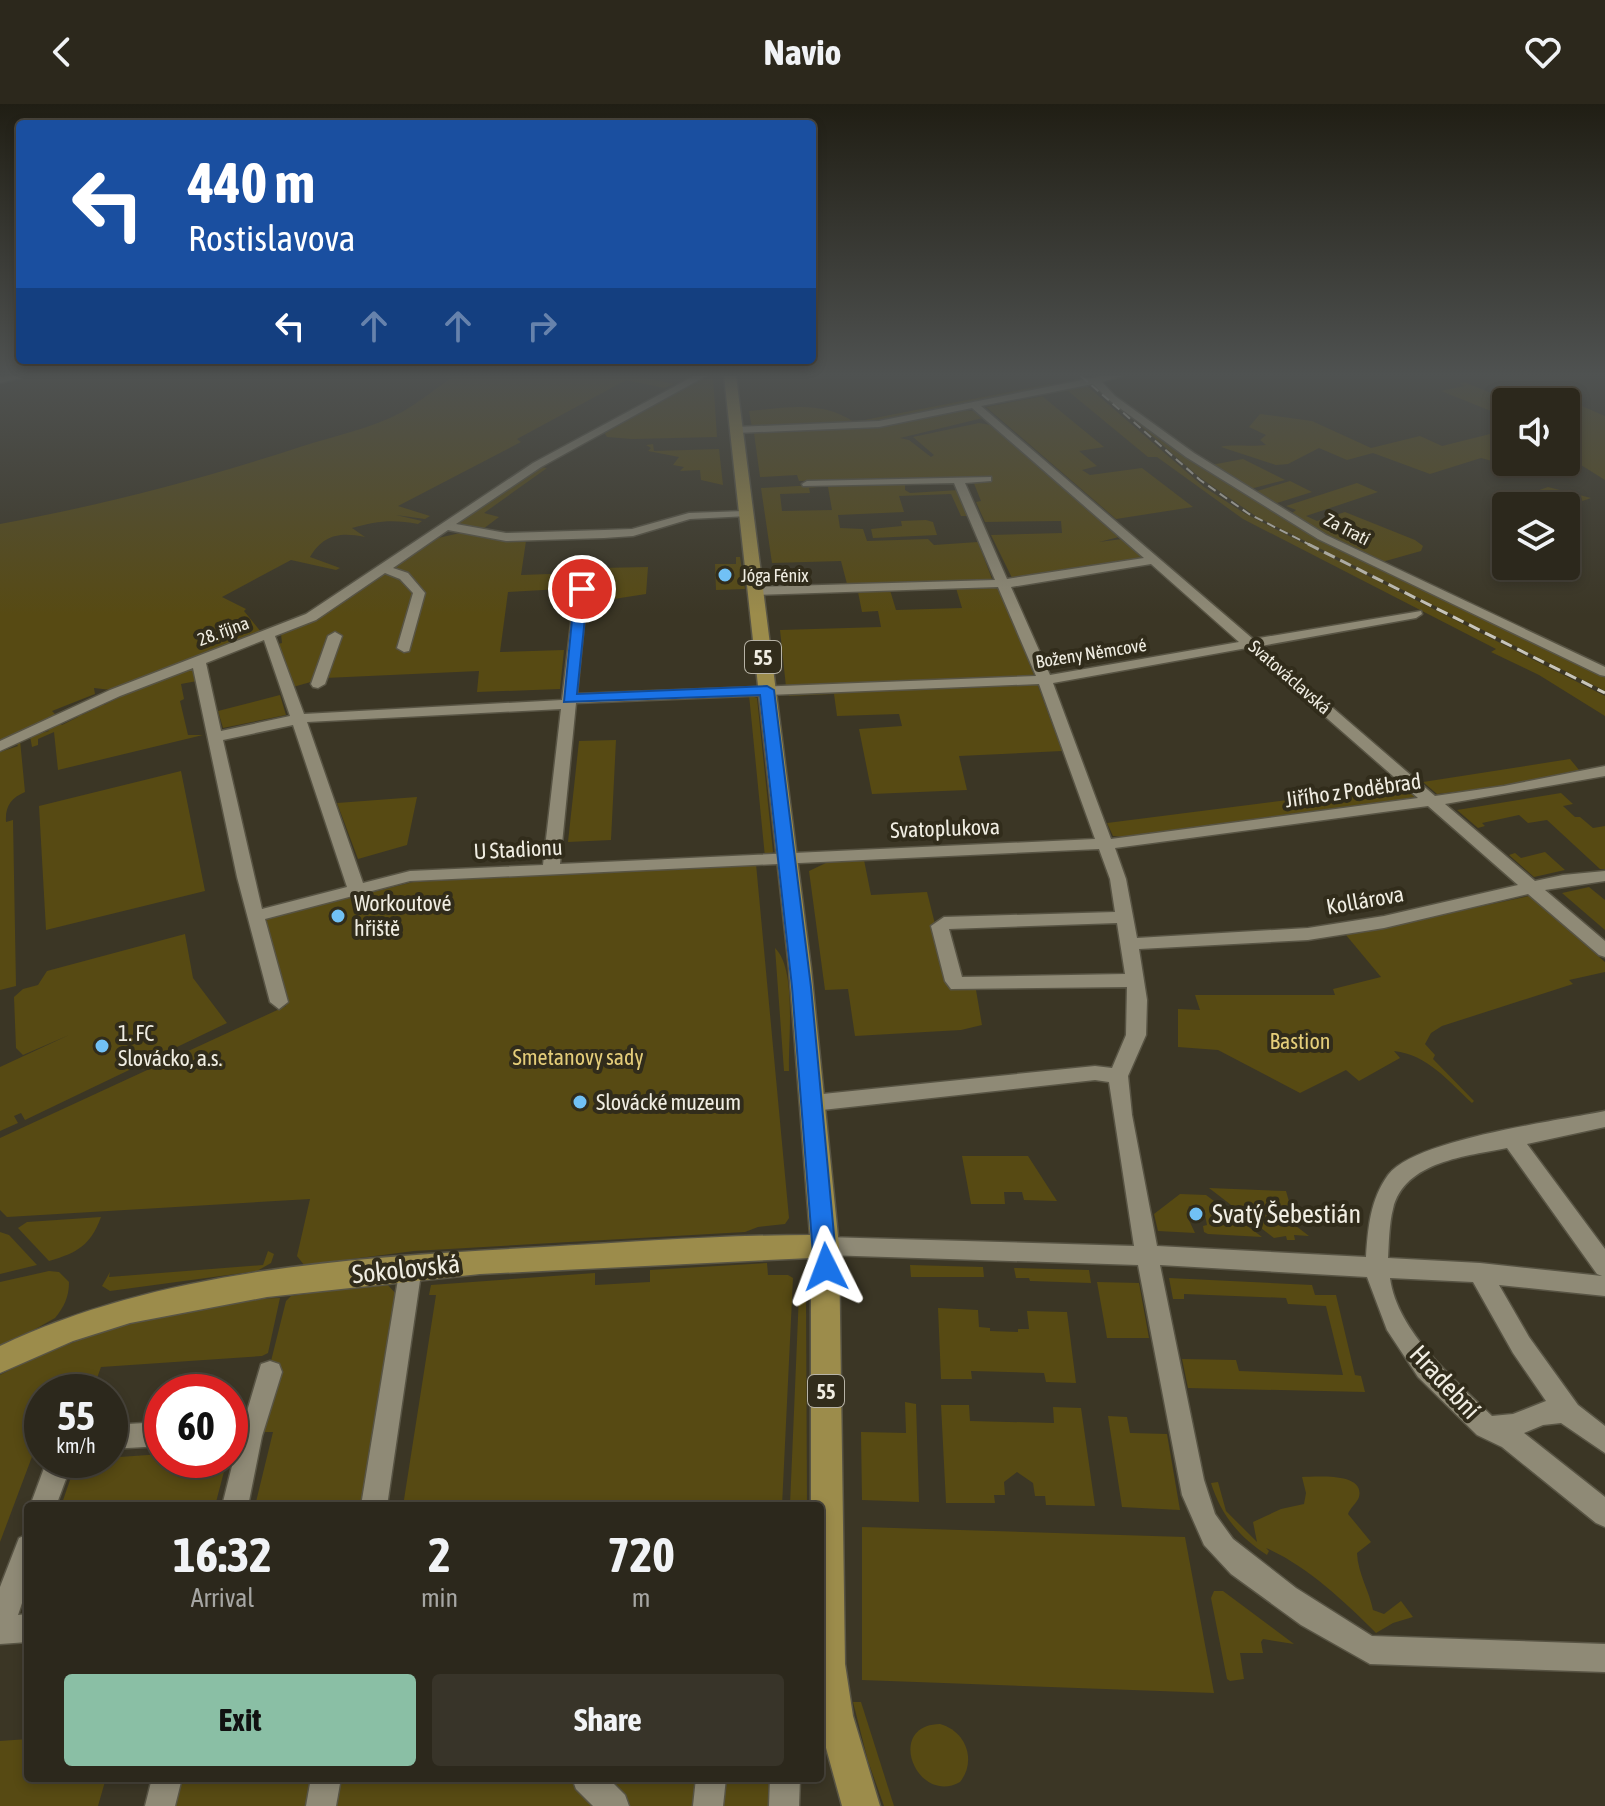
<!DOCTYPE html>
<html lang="en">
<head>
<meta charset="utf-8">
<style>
	body { margin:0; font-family:"Asap Condensed",sans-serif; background:#383429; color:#f1f3f6; height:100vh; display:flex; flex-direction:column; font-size:30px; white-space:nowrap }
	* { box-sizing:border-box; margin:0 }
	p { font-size:26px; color:#a6a6a3 }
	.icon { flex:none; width:44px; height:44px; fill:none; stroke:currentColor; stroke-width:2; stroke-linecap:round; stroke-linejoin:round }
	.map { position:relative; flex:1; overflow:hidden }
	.side { position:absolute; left:24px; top:1398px; width:800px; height:280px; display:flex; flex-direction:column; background:#2c281c; border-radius:8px; box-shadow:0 4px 12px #0003,0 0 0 2px #48443b }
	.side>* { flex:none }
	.banner { position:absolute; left:16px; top:16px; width:800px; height:244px; border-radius:8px; box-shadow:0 4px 12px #0003,0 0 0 2px #48443b; background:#1a4fa0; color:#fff; overflow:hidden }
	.controls { position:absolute; left:1492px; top:284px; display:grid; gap:16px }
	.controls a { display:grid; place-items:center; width:88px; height:88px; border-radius:8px; background:#2c281c; box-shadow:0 4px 12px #0003,0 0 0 2px #48443b; font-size:40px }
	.speed { position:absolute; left:24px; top:1270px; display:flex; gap:16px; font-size:40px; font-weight:700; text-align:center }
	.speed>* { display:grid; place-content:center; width:104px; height:104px; border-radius:50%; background:#2c281c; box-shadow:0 4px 12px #0003,0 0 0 2px #48443b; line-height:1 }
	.speed small { font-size:20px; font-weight:400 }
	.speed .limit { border:12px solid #d22; background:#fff; color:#111 }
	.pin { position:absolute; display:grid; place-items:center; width:68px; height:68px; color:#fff; margin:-34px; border:4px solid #fff; border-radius:50%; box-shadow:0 2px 8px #0007 }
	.me { position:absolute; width:88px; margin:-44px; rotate:357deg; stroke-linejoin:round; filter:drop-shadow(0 0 6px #0008) }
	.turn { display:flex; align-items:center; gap:28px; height:168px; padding:0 40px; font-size:36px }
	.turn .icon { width:104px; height:104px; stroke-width:2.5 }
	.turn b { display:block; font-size:56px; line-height:68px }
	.lanes { display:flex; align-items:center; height:76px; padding:0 40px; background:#0003; justify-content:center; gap:40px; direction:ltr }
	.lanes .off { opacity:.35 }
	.eta { display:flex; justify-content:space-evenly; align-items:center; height:136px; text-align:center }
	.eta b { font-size:48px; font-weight:700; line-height:56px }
	.cta { display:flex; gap:16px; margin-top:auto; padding:16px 40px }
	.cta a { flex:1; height:92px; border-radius:8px; background:#8abfa5; color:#111; font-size:32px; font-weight:700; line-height:92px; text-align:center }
	.cta a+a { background:#383429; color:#f1f3f6 }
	header { display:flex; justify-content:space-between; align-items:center; height:104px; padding:0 40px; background:#2c281c; font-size:36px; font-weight:700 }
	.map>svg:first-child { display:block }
	.green { fill:#574a13 }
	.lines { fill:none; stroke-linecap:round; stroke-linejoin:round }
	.minor-casing { stroke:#585444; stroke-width:3 }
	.major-casing { stroke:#585444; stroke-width:3 }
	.minor { fill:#8f8a76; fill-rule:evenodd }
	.major { fill:#9c8c4b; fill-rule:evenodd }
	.rail-far1 { stroke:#c8c5b9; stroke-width:2; stroke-dasharray:9 5; stroke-linecap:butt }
	.rail { stroke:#c8c5b9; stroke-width:3; stroke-dasharray:12 6; stroke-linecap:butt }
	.route { fill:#1a73e8; stroke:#114b97; stroke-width:2 }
	.poi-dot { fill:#71c1f5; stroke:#312c1b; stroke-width:3 }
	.labels { text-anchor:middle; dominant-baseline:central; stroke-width:8; stroke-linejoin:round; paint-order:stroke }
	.far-street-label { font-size:18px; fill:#f0ede2; stroke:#312c1b }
	.far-poi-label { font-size:18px; fill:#f0ede2; stroke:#312c1b; text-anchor:start }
	.shield { fill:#312c1b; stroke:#b7b3a6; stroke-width:2 }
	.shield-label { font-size:20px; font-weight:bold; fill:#f0ede2 }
	.street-label { font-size:22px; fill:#f0ede2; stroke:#312c1b }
	.poi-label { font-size:22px; fill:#f0ede2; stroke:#312c1b; text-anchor:start }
	.park-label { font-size:22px; fill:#e4cd79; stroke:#312c1b }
	.near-poi-label { font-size:26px; fill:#f0ede2; stroke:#312c1b; text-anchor:start }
	.near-street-label { font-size:26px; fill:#f0ede2; stroke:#312c1b }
</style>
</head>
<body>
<header><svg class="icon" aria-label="back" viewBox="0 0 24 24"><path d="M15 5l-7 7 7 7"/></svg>Navio<svg class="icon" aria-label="heart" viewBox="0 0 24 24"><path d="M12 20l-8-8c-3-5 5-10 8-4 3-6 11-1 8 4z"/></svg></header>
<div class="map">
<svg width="1605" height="1702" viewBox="0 0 1605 1702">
	<rect width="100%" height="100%" fill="#3b3625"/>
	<g class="green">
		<path d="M444,272H636L674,280L664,284L626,276L517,335L521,338L398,402L430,412L425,415L396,411L422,417L418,420C393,415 376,417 352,424L365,433C340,428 324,430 310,453L340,464L336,466L291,456L222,493L246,505L244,507L261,528L111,586L94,584L95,590L52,607L56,611L0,638V420C103,401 203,375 303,342C335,332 372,324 402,308C420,298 434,285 452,274Z"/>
		<path d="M708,272L713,273L717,333L632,335L607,333L604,328C631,312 680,276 711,275Z"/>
		<path d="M1464,278L1509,296L1547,287L1605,312V376L1573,356L1572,361L1537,360L1518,364L1481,354L1430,370L1373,349L1347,356L1319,344L1288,360L1276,361L1221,343C1227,340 1253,343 1266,341L1260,336L1266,331L1249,323L1260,310L1312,317L1371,344L1420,332L1442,342L1506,326V358H1566V298H1506V313L1441,287L1464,282L1459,279Z"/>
		<path d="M1050,280L1057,282L875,318L752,324L749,307C787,304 821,296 854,318Z"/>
		<polygon points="1086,281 1204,383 1244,409 1605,592 1605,612 1539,571 1491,548 1496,545 1243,415 1157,353 1148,353 1068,287 1057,288"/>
		<polygon points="1053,290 1042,292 1104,343 1079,347 1097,362 1082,366 1090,371 1142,364 1193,403 1116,415 986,303"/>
		<polygon points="1119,303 1298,422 1605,570 1605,587 1257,413 1199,373"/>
		<polygon points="964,306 974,307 983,314 900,334 909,336 931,353 934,351 913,333 979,319 991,321 1119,433 1099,438 1122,435 1145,455 1012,474 991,431 1062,429 1061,417 985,418 976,398 981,397 973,377 988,376 986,373 799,377 797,371 760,373 754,329 881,322"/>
		<polygon points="653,340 654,347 719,345 723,381 701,376 700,366 680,367 684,363 673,361 679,353 648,347 651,344 646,341"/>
		<polygon points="1243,355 1285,376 1250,385 1211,361"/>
		<polygon points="540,363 547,364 484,409 499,413 483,425 519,431 493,430 455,420"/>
		<polygon points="1290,377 1312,388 1277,399 1254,388"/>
		<polygon points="905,379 905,386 910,389 959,386 972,412 961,412 951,390 899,392 904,408 838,411 840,424 863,425 867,437 928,435 934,441 978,438 992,475 847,480 841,457 772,459 761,384 816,381 817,383 809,384 810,389 780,390 782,407 832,406 828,383 822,381"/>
		<polygon points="1357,379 1378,388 1306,412 1317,417 1345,408 1415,436 1423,442 1421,447 1382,458 1323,432 1295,413 1291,410 1296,406 1286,402"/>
		<path d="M1548,383L1591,394C1566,403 1535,408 1509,397Z"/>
		<polygon points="926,416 933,418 937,431 873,434 871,425 902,422 901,417"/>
		<polygon points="460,429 495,436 526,437 521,471 579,469 578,484 508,488 500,548 564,546 560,585 477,588 479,567 325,574 293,583 278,540 282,539 281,530 325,511 438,434"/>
		<polygon points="736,453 740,453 745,485 716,486 715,460 736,460"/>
		<polygon points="648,463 646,490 588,499 581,547 587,468 599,468 600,464"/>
		<polygon points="992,483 1000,486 1034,571 1031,574 786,583 780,526 881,523 878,507 862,508 858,488 890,486 896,506 962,504 956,484"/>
		<polygon points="191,563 194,565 197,577 181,580 184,595 180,597 188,631 203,631 58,666 54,628 38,635 38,641 32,643 30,632 49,627 46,624 58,619 62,621 78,613 75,611 78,609 82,611 99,603 97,600 100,599 104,601 118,594 116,592 119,590 123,592 144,583 145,579 148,582"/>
		<polygon points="1037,579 1062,647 959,652 967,686 872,690 859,625 902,622 899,610 837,612 834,590 789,592 789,587"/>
		<polygon points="280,591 286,611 223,624 218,607"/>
		<polygon points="749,591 757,594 773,748 765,753"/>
		<path d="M20,636L25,688C11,694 5,702 6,718L13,716L16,882L0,886V648L18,642L16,639Z"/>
		<polygon points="616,636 611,736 568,738 579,637"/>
		<polygon points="1570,655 1579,666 1497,683 1437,690 1423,678"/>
		<polygon points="181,667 205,787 46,826 39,702"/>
		<polygon points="1404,681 1417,693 1124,733 1113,732 1107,719"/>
		<polygon points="1561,689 1573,700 1563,702 1575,713 1580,713 1593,724 1605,722 1605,765 1600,765 1547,716 1528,719 1519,711 1482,719 1485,722 1478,724 1457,706"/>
		<polygon points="417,693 407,741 358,755 337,699"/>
		<polygon points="1545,748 1565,766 1534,773 1509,751 1515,749 1521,754"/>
		<polygon points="864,756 871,791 927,788 950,880 976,886 982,921 961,926 855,932 848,885 825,886 809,767 828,758"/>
		<polygon points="756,760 789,1114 785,1120 758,1123 745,1128 414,1147 304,1161 297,1152 310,1095 7,1113 0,1106 0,1034 286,902 266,815 413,778"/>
		<polygon points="1589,783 1605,796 1605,826 1562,789"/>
		<path d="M1529,792L1605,858V868L1569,876L1573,880L1442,922L1431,929L1425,940L1435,951L1433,955L1474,997L1472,999C1447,976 1428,951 1394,947L1400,954L1359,977L1346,966L1300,989L1218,946L1178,943V905L1200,906L1195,891H1335L1333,885L1381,873L1346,831Z"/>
		<polygon points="185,830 193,874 227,919 25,1016 21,1009 14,1012 18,1019 0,1027 0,963 69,931 23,951 16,944 14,893 23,885 38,881 47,867"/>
		<path d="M775,844C797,865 788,935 789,967H784Z"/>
		<polygon points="962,1052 1028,1052 1057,1097 1024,1096 1022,1088 1004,1088 1005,1100 971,1100"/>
		<polygon points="1209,1084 1286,1087 1296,1122 1309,1132 1294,1131 1295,1136 1287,1136 1286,1132 1274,1134"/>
		<polygon points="1180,1090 1206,1091 1262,1133 1208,1130 1204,1128 1203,1122 1207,1121 1204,1106 1189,1102 1187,1112 1195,1129 1158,1127 1154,1110"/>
		<path d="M101,1113C91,1141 77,1149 49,1157L18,1124L27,1118Z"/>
		<polygon points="0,1128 9,1131 37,1161 0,1170"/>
		<polygon points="268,1147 274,1150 271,1159 257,1167 110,1187 102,1182 110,1168 109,1173 263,1161"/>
		<polygon points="767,1159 768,1171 788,1171 793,1174 782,1402 403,1402 436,1191 429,1191 431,1181 595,1169 595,1181 650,1178 650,1166"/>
		<polygon points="910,1161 983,1163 984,1173 911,1173"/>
		<polygon points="1014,1164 1089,1166 1091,1179 1030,1177 1029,1174 1016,1174"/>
		<path d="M49,1167L59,1168L69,1178C69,1193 64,1203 55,1214L0,1245V1178Z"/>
		<polygon points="1169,1174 1312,1181 1315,1191 1336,1191 1355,1271 1361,1272 1365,1288 1188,1284 1182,1255 1236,1256 1239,1267 1343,1271 1326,1202 1288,1200 1286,1194 1184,1190 1184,1195 1173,1195"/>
		<polygon points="1097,1178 1139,1179 1149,1234 1107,1234"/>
		<polygon points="386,1179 398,1192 362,1402 255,1402 273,1328 261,1328 270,1261 286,1197 291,1192"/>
		<polygon points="799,1190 806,1190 807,1402 790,1401"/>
		<path d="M280,1194L268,1249L262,1252L101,1263L92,1288H42V1329L39,1327L31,1334L36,1342L0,1438V1271C72,1234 144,1212 224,1201C243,1198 262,1194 280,1194Z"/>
		<polygon points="938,1204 978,1206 979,1223 990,1224 990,1227 1018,1228 1018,1225 1029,1225 1027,1207 1067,1208 1076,1279 1046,1278 1044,1269 971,1267 972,1275 941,1275"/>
		<polygon points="905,1298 916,1300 919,1398 862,1396 861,1328 906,1329"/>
		<polygon points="941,1301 969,1301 970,1317 1054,1319 1053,1303 1081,1304 1095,1402 1046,1401 1045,1392 1035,1392 1033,1379 1017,1368 1004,1378 1005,1391 994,1391 995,1399 946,1399"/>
		<polygon points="1108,1312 1127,1313 1130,1329 1167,1330 1180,1406 1122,1403"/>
		<polygon points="162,1350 162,1356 227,1356 215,1402 61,1402 77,1356"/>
		<path d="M1302,1373C1316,1373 1365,1368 1359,1393C1357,1399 1350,1404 1348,1410L1371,1438L1357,1449C1358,1470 1369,1486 1373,1506L1384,1510L1401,1497L1413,1513L1393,1519L1376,1529C1344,1497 1307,1462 1266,1444L1269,1447L1267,1451C1239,1433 1221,1411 1211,1379L1218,1378L1226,1407L1257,1438L1253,1418L1281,1405L1304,1400L1306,1389Z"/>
		<polygon points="862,1423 1185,1433 1214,1589 862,1576"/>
		<polygon points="1214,1487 1223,1487 1294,1540 1263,1535 1261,1538 1263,1549 1240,1549 1244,1575 1230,1577 1227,1575 1211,1494"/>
		<polygon points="853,1598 861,1598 894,1702 884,1702 868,1657"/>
		<path d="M940,1620C966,1627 977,1657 960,1678C917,1702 884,1621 940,1620Z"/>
		<polygon points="28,1635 28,1674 106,1674 98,1702 0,1702 0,1637"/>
		<polygon points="177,1674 314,1674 310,1702 170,1702"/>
		<polygon points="337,1674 788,1674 787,1702 332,1702"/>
	</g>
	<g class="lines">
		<g class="minor-casing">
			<g id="minor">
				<polygon points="21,272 20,274 0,279 0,273"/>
				<path d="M694,272H706L541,363L456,420L506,429L604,426L632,425L689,409L744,407L748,408V412L690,415L633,432L604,434L506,437L448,426L393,464L408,469L425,489L409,547L404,548L397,544L413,489L400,475L385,469L316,516L275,532L304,610L562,596L577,469L583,465L589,469L577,590L1036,572L998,483L755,491L749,487L755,483L995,476L954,379L803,382L802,380L807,377L991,373V377L965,379L1007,475L1144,454L972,304L879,323L736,329L731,326L736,323L879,317L1102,272H1122L1102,278L1115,292L1194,349L1326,431L1605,563V572L1600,571L1318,435L1186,353L1109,296L1093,280L981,302L1253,535L1421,507L1422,510L1416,514L1261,542L1435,692L1504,682L1605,662V672L1445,700L1535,777L1563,771L1605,767V777L1545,786L1605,837V853L1599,851L1528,790L1384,824L1308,836L1139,845L1147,896L1146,931L1128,972L1132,1011L1157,1142L1366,1153C1368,1124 1370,1096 1388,1071C1415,1035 1558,1017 1605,1007V1023L1527,1040L1605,1145V1192L1499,1181L1529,1233L1578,1301L1605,1322V1349L1561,1319L1543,1321L1524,1329L1605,1393V1423L1596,1419L1502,1343L1477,1331L1418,1273L1387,1226L1367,1173L1160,1161L1204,1376L1215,1410L1233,1435L1296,1484L1372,1532L1605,1540V1568L1370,1560L1301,1521L1231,1470L1204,1441L1182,1391L1138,1161L825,1151L817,1149L814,1142L817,1135L825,1133L1134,1142L1109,978L1095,976L813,1007L806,1004L803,999L806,994L813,991L1095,962L1112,964L1126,931L1127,883L951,885L945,877L931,822L944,813L1115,808L1110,775L1099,745L410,777L265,815L288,898L279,905L270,898L237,773L193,564L120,592L0,647V637L110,586L306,510L533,359ZM1151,460L1239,538L1050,571L1011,483ZM264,536L290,612L221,627L206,559ZM1247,544L1418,694L1111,735L1053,579ZM1039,580L1095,735L560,760L576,599ZM561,605L543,761L410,767L363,779L307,618ZM293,621L347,783L262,805L223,636ZM1428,702L1518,781L1384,812L1308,824L1137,834L1126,775L1115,744ZM1117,819L1125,870L962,873L949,825ZM1507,1044L1597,1170L1602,1172L1480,1159L1388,1154C1389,1139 1389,1120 1393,1105C1404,1057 1468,1052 1507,1044ZM1390,1174L1473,1178L1513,1249L1546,1297L1513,1310L1492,1312C1455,1276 1397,1228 1390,1174Z"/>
				<polygon points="335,528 342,532 325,580 318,584 313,583 311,580 328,532"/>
				<polygon points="411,1153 419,1156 422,1163 387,1402 361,1402 400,1163 403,1156"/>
				<polygon points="270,1257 279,1260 282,1268 262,1332 248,1402 222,1402 238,1338 230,1338 230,1314 245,1314 261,1260"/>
				<polygon points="162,1318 162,1342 110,1345 110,1321"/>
				<polygon points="47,1356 73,1356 56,1402 30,1402"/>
				<polygon points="28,1430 28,1481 18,1511 28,1510 28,1538 0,1540 0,1483 19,1434"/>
				<polygon points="152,1674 182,1674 175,1702 145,1702"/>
				<polygon points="311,1674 341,1674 336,1702 306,1702"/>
				<polygon points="572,1674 608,1674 625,1691 629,1702 593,1702 576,1685"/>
				<polygon points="696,1674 726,1674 723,1702 693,1702"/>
				<polygon points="770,1674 800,1674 799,1702 769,1702"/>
			</g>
		</g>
		<g class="major-casing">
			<path id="major" d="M724,272H736L811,864L839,1142L845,1560L853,1612L880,1702H842L820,1622V1402H811V1154L480,1170L267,1193L130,1219L73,1237L0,1269V1242C165,1163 365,1153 544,1143C633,1138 722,1131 810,1131L789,864Z"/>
		</g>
		<use href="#minor" class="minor"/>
		<use href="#major" class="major"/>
		<polyline class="rail-far1" points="1081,272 1200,376 1249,410 1312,442"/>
		<polyline class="rail" points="1308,440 1605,589"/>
	</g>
	<linearGradient id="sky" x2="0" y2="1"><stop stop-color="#201e14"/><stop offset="0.53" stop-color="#4f5251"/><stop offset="1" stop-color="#4f5251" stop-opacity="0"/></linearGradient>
	<rect width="1605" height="511" fill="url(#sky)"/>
	<polygon class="route" points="582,481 588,485 577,590 767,582 774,586 811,883 837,1163 834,1170 826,1173 818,1170 814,1163 792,883 760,591 564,598 575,485"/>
	<g class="poi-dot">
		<circle cx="725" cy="471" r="8"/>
		<circle cx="338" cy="812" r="8"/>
		<circle cx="102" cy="942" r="8"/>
		<circle cx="580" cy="998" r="8"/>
		<circle cx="1196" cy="1110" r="8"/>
	</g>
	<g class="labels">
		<g class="far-street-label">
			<text transform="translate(1347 425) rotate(27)">Za Tratí</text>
			<text transform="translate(223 527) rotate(-20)">28. října</text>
			<text transform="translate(1091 549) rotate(-9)">Boženy Němcové</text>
			<text transform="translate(1290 573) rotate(41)">Svatováclavská</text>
		</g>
		<g class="far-poi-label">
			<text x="741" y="471">Jóga Fénix</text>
		</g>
		<g class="shield">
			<rect x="745" y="537" width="36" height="32" rx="6"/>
			<rect x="808" y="1271" width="36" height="32" rx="6"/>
		</g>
		<g class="shield-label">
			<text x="763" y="553">55</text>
			<text x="826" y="1287">55</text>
		</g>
		<g class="street-label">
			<text transform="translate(1353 686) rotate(-8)">Jiřího z Poděbrad</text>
			<text transform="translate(945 724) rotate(-2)">Svatoplukova</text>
			<text transform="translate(518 745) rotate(-3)">U Stadionu</text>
			<text transform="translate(1365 796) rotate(-10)">Kollárova</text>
		</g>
		<g class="poi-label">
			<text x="354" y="799">Workoutové<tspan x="354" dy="25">hřiště</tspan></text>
			<text x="118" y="929">1. FC<tspan x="118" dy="25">Slovácko, a.s.</tspan></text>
			<text x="596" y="998">Slovácké muzeum</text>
		</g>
		<g class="park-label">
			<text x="1300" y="937">Bastion</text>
			<text x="578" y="953">Smetanovy sady</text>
		</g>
		<g class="near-poi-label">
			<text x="1212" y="1110">Svatý Šebestián</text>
		</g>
		<g class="near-street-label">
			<text transform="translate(406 1165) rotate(-6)">Sokolovská</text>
			<text transform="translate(1445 1278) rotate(47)">Hradební</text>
		</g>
	</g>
</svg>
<div class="controls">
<a><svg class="icon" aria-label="sound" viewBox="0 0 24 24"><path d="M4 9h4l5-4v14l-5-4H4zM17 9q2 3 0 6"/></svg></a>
<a><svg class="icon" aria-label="layers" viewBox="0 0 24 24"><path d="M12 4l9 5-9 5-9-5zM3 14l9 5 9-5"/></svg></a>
</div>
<div class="speed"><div>55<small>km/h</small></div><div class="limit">60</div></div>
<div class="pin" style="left:582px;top:485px;background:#d93025"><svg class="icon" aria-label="arrive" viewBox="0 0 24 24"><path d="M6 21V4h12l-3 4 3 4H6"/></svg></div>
<svg class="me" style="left:826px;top:1163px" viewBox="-20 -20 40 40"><path d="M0-17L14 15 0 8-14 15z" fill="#1a73e8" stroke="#fff" stroke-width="4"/></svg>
<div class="banner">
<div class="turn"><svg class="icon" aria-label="left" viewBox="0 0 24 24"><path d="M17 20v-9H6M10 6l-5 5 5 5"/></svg><div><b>440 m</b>Rostislavova</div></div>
<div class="lanes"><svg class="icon" aria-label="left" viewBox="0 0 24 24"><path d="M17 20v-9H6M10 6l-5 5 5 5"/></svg><svg class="icon off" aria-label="ahead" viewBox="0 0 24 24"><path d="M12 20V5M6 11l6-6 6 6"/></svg><svg class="icon off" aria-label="ahead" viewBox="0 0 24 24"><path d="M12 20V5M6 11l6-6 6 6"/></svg><svg class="icon off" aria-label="right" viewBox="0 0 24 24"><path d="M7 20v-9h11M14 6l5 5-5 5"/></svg></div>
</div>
<section class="side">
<div class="eta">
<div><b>16:32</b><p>Arrival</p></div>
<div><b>2</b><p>min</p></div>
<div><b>720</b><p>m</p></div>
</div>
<div class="cta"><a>Exit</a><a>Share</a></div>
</section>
</div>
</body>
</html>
